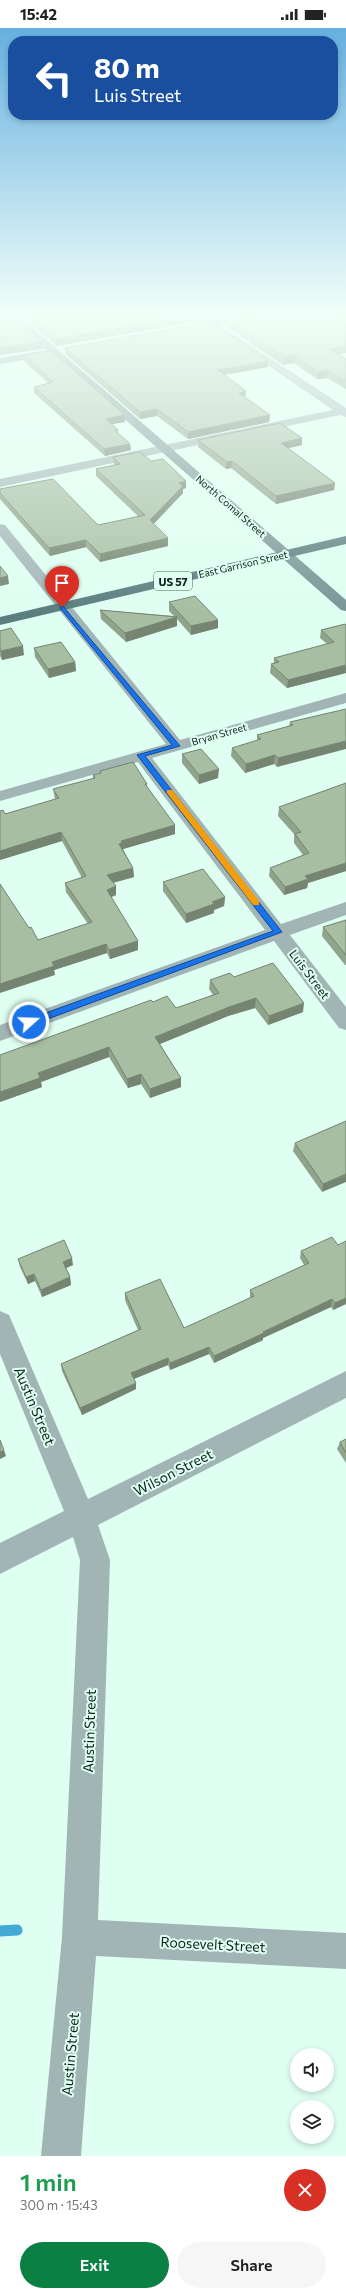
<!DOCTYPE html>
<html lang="en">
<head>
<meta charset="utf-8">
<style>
	body { margin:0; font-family:Commissioner,sans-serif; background:#f6f6f6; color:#222; height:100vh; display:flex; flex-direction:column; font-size:15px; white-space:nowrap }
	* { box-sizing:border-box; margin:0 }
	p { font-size:13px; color:#767676 }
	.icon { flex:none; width:22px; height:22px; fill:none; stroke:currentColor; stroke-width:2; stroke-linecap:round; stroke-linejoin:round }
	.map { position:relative; height:2128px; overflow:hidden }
	.details { display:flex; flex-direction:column; background:#fff; flex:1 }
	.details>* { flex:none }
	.top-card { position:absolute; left:8px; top:8px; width:330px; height:84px; border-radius:16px; box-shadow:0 2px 6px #0003; background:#1a4fa0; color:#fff; overflow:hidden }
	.tools { position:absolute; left:290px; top:2020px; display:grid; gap:8px }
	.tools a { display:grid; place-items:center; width:44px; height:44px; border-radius:50%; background:#fff; box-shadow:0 2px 6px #0003; font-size:20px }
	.pin { position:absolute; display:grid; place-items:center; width:34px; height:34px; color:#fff; margin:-41px -17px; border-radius:50% 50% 50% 0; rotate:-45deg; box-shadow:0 0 4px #0007 }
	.pin .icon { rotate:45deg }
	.me { position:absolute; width:44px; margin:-22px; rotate:70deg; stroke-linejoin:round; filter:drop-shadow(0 0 3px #0008) }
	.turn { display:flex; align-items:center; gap:14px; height:84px; padding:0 20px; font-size:18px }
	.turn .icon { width:52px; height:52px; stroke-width:2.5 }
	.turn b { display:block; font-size:28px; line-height:34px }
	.round { display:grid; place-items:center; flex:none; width:42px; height:42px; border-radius:21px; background:#f6f6f6 }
	.summary { display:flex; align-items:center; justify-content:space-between; height:68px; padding:0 20px }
	h1 { font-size:24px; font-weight:600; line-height:30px; color:#1e9e55 }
	.cta { display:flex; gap:8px; margin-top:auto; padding:8px 20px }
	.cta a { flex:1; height:46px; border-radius:24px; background:#0b8043; color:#fff; font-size:16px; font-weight:600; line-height:46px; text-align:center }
	.cta a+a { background:#f6f6f6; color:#222 }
	.status { display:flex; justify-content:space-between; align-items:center; height:28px; padding:0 20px; background:#fff; direction:ltr }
	.status svg { height:11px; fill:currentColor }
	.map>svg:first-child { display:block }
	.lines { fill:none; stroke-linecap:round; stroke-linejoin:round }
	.stream { stroke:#42aad5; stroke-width:11 }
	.street { fill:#a2b5b5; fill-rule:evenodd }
	.secondary { fill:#799596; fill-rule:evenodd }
	.primary { fill:#5b7e7f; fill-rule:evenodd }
	.wall { fill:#90a38b }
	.shaded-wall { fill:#758571 }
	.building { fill:#a7bea2; stroke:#758571 }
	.route { fill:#1a73e8; stroke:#114b97 }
	.slow { fill:#f59e0b }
	.labels { text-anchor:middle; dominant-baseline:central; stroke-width:4; stroke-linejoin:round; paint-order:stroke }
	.far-street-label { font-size:10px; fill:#101f1a; stroke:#dffff2 }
	.shield { fill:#dffff2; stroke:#4e625b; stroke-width:1 }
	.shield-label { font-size:11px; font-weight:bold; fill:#101f1a }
	.street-label { font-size:12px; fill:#101f1a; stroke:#dffff2 }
	.near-street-label { font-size:14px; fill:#101f1a; stroke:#dffff2 }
</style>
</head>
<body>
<div class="status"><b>15:42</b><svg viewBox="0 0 49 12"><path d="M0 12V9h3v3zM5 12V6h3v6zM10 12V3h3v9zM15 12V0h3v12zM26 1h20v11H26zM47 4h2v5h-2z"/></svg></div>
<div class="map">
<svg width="346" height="2128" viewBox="0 0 346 2128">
	<rect width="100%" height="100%" fill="#dffff2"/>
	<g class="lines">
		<polyline class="stream" points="0,1903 17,1902"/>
		<g class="street">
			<polygon points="194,287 205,287 346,380 346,389 340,387 0,459 0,451 333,382"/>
			<polygon points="0,496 5,497 180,712 346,665 346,675 152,730 281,896 346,874 346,887 290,907 346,979 346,1002 339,1000 274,913 0,1013 0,997 265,902 138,734 0,773 0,763 166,716 0,508"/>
			<polygon points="0,1283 9,1287 88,1471 346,1343 346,1370 98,1497 110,1532 98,1892 346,1905 346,1941 96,1928 81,2128 41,2128 62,1909 80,1532 73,1509 0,1546 0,1515 64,1483 0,1326"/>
		</g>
		<g class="secondary">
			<polygon points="8,287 18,287 346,572 346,583 341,582 52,327 0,336 0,330 46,322"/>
			<polygon points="246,287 267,287 184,304 179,301 184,298"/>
		</g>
		<polygon class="primary" points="346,508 346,516 0,597 0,589"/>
	</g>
	<g class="wall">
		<polygon points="21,287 201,287 200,293 56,318"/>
		<polygon points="208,287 235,287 214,291"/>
		<polygon points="346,287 346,325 339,326 346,331 346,361 327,350 317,351 294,335 283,337 225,298 225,291"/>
		<polygon points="65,320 268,339 224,347 246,363 245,369 270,387 269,394 188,411 157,388 140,391 65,326"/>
		<polygon points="24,327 125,387 125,394 112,396 118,402 118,405 130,416 131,422 105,428 34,365 34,359 48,355 24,333"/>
		<polygon points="198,412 302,417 288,420 335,455 334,462 276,476 231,440 226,441 198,419"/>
		<polygon points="113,429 151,433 186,460 183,461 183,465 154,496 168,518 100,534 86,519 50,528 0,471 0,461 98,497 139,489 96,448 96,441 114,437 114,436"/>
		<polygon points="169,574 218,600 191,607 177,591 177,598 126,614 101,591 100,582 174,588 169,583"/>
		<polygon points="345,596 346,645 287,660 270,645 271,636 274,636 274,630 327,616 320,610 321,602"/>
		<polygon points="0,603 24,627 2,632 0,628"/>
		<polygon points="34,620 75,634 76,643 49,650 35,629"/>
		<polygon points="346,681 277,739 274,736 245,745 231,728 232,720 257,713 257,707 289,698 290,694"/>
		<polygon points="182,726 218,750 199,756 182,735"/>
		<polygon points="100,743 147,756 147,759 175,806 123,821 133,840 134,849 113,855 116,858 116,867 111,869 138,913 138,922 110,931 107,925 54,942 55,947 29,900 38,912 88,896 66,864 65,855 82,850 62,813 0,832 0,783 5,786 55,771 53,761 93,751 93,747 100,745"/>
		<polygon points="346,755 346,843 308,855 307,860 284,867 269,848 270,840 303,827 294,815 294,806 278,788 279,779"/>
		<polygon points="163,854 225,869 224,878 214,882 214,885 186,895 163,863"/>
		<polygon points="346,892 346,937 345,937 322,908 323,899"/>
		<polygon points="234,949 303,984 268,997 255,980 228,988 160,1016 181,1050 181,1059 150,1070 141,1056 128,1060 109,1029 41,1054 42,1059 0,1074 153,974 176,980 213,967 209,961 210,952"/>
		<polygon points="346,1093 322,1164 293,1123 295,1115"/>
		<polygon points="346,1213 346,1276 333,1282 331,1279 263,1310 263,1312 214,1335 209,1326 170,1342 168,1337 134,1351 136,1361 82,1387 62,1343 61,1336 138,1302 125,1272 125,1265 184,1300 250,1270 250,1262 304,1237 300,1230 301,1223 338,1217"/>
		<polygon points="18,1231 73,1237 66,1240 70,1249 71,1257 42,1269 35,1253 28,1256 20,1239"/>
		<polygon points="346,1411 346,1435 337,1421 340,1414"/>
	</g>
	<g class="shaded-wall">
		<polygon points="193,287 201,287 200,293 56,318 56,311"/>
		<polygon points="214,287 235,287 214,291"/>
		<polygon points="42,314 43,321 0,327 0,320"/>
		<polygon points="346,318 346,325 329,328 330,321"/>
		<polygon points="295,327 294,335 283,337 284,329"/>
		<polygon points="268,333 268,339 218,348 218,342"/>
		<polygon points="328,342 327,350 317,351 318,344"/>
		<polygon points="246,363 245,370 239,365"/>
		<polygon points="157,381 157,388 140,391 140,384"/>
		<polygon points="125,387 125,394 106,397 106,391"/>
		<polygon points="270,387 269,394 188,411 188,404"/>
		<polygon points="302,410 302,417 280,422 281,415"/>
		<polygon points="130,416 131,422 105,428 104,421"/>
		<polygon points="232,433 231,440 226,441 227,434"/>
		<polygon points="186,453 186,460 183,461 183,465 150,499 150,492 179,455"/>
		<polygon points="335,455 334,462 276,476 276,468"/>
		<polygon points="168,510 168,518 100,534 100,526"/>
		<polygon points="86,512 86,519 50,528 49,520"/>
		<polygon points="8,548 9,556 0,558 0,550"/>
		<polygon points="177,589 177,598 126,614 125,605"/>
		<polygon points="218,592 218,600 191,607 191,598"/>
		<polygon points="23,618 24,627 2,632 1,623"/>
		<polygon points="75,634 76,643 49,650 48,641"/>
		<polygon points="346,637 346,645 287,660 288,652"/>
		<polygon points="346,713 346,721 277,739 278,730"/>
		<polygon points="275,727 274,736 245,745 246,736"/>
		<polygon points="219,741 218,750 199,756 199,747"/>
		<polygon points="175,797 175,806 123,821 123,824 119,816 121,813"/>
		<polygon points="61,804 62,813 0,832 0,823"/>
		<polygon points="346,835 346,843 308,855 307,860 284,867 285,859 305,848"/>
		<polygon points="133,840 134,849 108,856 107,847"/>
		<polygon points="116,858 116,867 107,871 107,862"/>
		<polygon points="225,869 224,878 214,882 214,885 186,895 186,886 212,874"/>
		<polygon points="138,913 138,922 110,931 109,922"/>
		<polygon points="106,916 107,925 54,942 55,947 0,965 0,956 52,934"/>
		<polygon points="256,970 255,980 228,988 155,1018 155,1009 229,979"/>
		<polygon points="304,975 303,984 268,997 269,988"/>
		<polygon points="109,1019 109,1029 41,1054 42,1059 0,1074 0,1064 38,1045"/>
		<polygon points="141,1046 141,1056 128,1060 127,1051"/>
		<polygon points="181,1050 181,1059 150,1070 150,1061"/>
		<polygon points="346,1146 346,1154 322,1164 323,1156"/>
		<polygon points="72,1230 73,1237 64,1241 63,1234"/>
		<polygon points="34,1246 35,1253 28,1256 26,1249"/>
		<polygon points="70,1249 71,1257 42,1269 41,1262"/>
		<polygon points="346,1270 346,1276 333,1282 335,1275"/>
		<polygon points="332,1271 331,1279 263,1310 263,1312 214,1335 214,1328 263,1304"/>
		<polygon points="209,1319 209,1326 170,1342 170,1335"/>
		<polygon points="168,1330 168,1337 131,1352 131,1345"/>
		<polygon points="136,1355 136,1361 82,1387 80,1380"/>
		<polygon points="4,1422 6,1428 0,1431 0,1424"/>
	</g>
	<g class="building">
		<polygon points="0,287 13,287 42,314 0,320"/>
		<polygon points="28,287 194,287 56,311"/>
		<polygon points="246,287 346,287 346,318 330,321 346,331 346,353 328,342 318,344 295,327 284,329 225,291"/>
		<polygon points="211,294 268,333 218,342 246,363 239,365 270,387 188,404 157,381 140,384 65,320"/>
		<polygon points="51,323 125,387 106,391 118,402 115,402 130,416 104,421 34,359 53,354 24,327"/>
		<polygon points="280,395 302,410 281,415 335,455 276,468 232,433 227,434 198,412"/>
		<polygon points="140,424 151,433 163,431 186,453 179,455 183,458 150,492 168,510 100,526 86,512 49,520 0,465 0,461 53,451 98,497 145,487 96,441 120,436 113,429"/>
		<polygon points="0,538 8,548 0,550"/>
		<polygon points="195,568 218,592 191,598 169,574"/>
		<polygon points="100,582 177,589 125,605"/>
		<polygon points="345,596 346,597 346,637 288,652 271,636 279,634 274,630 334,614 321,602"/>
		<polygon points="11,600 23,618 1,623 0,621 0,603"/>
		<polygon points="61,614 75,634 48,641 34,620"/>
		<polygon points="346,681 346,713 278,730 275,727 246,736 232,720 261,711 257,707 293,697 290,694"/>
		<polygon points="201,721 219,741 199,747 182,726"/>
		<polygon points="133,734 147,756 145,756 175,797 121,813 122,815 119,816 133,840 107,847 116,858 107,862 138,913 109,922 106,916 52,934 54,938 0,956 0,856 29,900 31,899 38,912 92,894 65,855 86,848 61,804 0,823 0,783 3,782 5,786 59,770 53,761 95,750 93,747 101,745 100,743"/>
		<polygon points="346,755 346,835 305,848 308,851 285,859 270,840 309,825 295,806 301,804 279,779"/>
		<polygon points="203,841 225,869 212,874 214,876 186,886 163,854"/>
		<polygon points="346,892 346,927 323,899"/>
		<polygon points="273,935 304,975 269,988 256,970 229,979 155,1009 181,1050 150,1061 141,1046 127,1051 109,1019 38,1045 40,1050 0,1064 0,1027 151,972 153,974 167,968 176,980 219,965 210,952 230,945 234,949"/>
		<polygon points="346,1093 346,1146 323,1156 295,1115"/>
		<polygon points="332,1209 338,1217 346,1213 346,1270 335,1275 332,1271 263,1304 264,1305 214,1328 209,1319 170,1335 168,1330 131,1345 136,1355 80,1380 61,1336 141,1301 125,1265 160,1251 184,1300 254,1268 250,1262 309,1235 301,1223"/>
		<polygon points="64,1212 72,1230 63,1234 70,1249 41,1262 34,1246 26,1249 18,1231"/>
		<polygon points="346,1411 346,1425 340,1414"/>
		<polygon points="0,1412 4,1422 0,1424"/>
	</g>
	<linearGradient id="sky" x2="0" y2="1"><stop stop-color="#65b0e0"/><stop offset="0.49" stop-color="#f1fff9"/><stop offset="1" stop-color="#f1fff9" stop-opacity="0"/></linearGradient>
	<rect width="346" height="585" fill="url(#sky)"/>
	<polygon class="route" points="62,577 180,718 145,728 282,904 29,998 25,994 26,992 273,903 137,727 172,717 60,580"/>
	<polygon class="slow" points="167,762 172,762 259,873 259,877 253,877 167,765"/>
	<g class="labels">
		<g class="far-street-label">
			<text transform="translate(231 478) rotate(41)">North Comal Street</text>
			<text transform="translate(243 536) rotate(-13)">East Garrison Street</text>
			<text transform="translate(219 706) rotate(-16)">Bryan Street</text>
		</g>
		<rect class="shield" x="154" y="544" width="38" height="18" rx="3"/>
		<g class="shield-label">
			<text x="173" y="553">US 57</text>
		</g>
		<g class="street-label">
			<text transform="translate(310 946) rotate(53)">Luis Street</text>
		</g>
		<g class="near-street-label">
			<text transform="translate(35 1378) rotate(67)">Austin Street</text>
			<text transform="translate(173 1444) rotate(-27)">Wilson Street</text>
			<text transform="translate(89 1703) rotate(-88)">Austin Street</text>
			<text transform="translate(213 1916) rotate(3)">Roosevelt Street</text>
			<text transform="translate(70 2026) rotate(-85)">Austin Street</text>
		</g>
	</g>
</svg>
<div class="tools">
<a><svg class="icon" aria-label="sound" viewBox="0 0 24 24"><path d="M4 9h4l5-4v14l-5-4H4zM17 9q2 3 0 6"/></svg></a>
<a><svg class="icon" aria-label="layers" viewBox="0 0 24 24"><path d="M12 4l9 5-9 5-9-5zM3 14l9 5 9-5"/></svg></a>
</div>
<div class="pin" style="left:62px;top:579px;background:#d93025"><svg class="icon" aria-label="arrive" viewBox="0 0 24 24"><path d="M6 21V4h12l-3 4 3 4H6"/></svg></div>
<svg class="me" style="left:29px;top:994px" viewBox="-20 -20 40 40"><circle r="17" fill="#1a73e8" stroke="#fff" stroke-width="3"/><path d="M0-11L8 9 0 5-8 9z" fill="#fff"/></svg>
<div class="top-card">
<div class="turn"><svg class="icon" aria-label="left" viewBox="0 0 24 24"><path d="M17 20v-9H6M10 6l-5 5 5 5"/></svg><div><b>80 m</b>Luis Street</div></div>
</div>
</div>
<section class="details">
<div class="summary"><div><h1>1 min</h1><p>300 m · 15:43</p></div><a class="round" style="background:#d93025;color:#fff"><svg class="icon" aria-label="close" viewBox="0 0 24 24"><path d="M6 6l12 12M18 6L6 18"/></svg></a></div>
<div class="cta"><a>Exit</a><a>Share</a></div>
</section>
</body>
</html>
